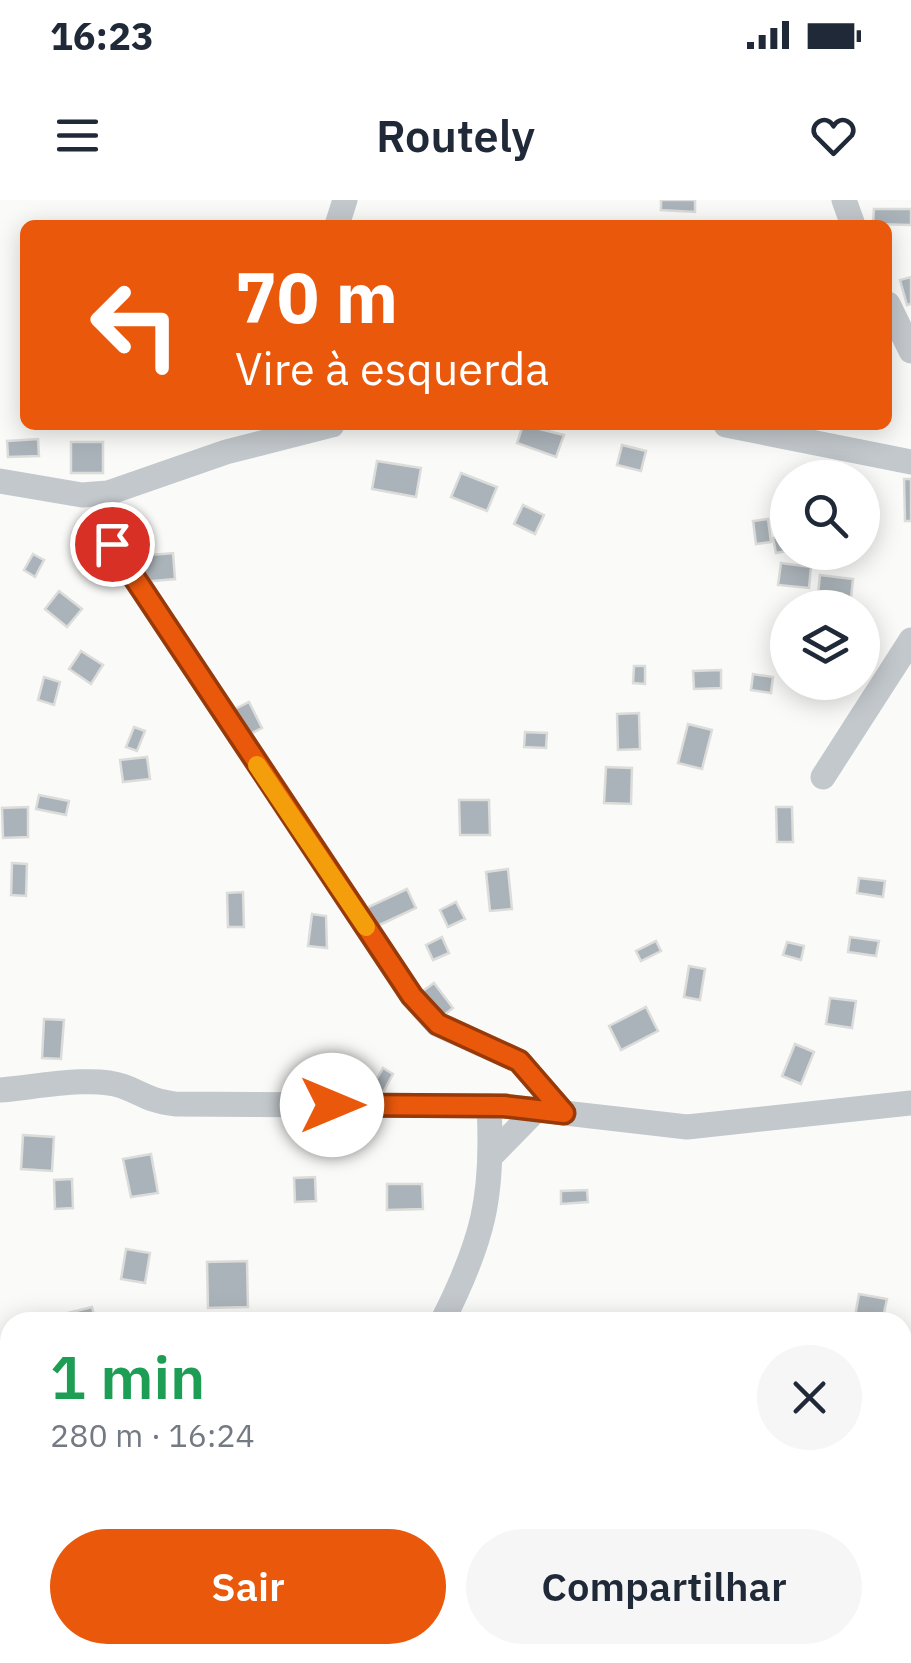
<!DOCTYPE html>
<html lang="pt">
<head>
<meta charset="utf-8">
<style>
	body { margin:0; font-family:"IBM Plex Sans",sans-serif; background:#f6f6f7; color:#1f2937; height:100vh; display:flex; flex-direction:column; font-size:38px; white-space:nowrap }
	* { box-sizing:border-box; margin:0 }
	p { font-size:32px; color:#747a83 }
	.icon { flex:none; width:55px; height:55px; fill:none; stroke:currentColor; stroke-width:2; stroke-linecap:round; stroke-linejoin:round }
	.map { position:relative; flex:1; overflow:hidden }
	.details { position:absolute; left:0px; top:1112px; width:912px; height:352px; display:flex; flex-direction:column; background:#fff; border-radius:30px 30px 0 0; box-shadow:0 5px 25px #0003 }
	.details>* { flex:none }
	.top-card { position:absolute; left:20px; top:20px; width:872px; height:210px; border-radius:15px; box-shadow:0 5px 25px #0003; background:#ea580c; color:#fff; overflow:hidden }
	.buttons { position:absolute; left:770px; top:260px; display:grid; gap:20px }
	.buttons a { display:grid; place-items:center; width:110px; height:110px; border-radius:50%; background:#fff; box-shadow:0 5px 25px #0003; font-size:50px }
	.pin { position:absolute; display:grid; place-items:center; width:85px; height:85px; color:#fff; margin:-42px; border:5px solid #fff; border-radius:50%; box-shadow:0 2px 10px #0007 }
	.me { position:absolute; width:110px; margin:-55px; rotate:90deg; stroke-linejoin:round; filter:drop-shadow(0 0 8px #0008) }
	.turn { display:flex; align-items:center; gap:35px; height:210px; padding:0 50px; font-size:45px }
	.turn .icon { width:130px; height:130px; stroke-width:2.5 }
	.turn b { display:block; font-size:70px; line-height:85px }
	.round { display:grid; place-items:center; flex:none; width:105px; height:105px; border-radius:52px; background:#f6f6f7 }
	.overview { display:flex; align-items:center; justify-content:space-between; height:170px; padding:0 50px }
	h1 { font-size:60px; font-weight:600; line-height:75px; color:#1e9e55 }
	.primary-button { display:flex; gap:20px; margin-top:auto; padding:20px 50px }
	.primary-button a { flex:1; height:115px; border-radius:60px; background:#ea580c; color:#fff; font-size:40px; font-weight:600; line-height:115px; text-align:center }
	.primary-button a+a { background:#f6f6f7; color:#1f2937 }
	.status { display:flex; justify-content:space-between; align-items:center; height:70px; padding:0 50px; background:#fff; direction:ltr }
	.status svg { height:28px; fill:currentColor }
	header { display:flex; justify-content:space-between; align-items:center; height:130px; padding:0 50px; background:#fff; font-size:45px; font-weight:600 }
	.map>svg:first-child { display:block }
	.building { fill:#aab3b9; stroke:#dcdcda; stroke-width:2.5 }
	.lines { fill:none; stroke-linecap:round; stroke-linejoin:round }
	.minor { stroke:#c3c8cc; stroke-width:25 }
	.route-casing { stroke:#983908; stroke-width:25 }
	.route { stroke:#ea580c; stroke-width:18 }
	.slow { stroke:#f59e0b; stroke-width:18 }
</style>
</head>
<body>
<div class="status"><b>16:23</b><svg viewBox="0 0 49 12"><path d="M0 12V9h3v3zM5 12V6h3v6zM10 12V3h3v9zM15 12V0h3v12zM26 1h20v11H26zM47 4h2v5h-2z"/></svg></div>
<header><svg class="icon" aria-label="menu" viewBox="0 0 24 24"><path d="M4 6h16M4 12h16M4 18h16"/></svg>Routely<svg class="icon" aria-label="heart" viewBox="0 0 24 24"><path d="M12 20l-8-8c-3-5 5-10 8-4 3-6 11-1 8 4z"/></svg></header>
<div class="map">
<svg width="911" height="1463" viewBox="0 0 911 1463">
	<rect width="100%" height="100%" fill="#fafaf8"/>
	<g class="building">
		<polygon points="661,0 695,0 695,12 661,10"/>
		<polygon points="874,9 911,9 911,25 873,24"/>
		<polygon points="911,77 911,104 907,105 900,80"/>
		<polygon points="523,225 564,235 556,257 517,243"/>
		<polygon points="38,239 39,256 8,257 7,241"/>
		<rect x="71" y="242" width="32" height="31"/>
		<polygon points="622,245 646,251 641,271 617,265"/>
		<polygon points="377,261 421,268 416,297 372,289"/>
		<polygon points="461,273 497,287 487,311 451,297"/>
		<polygon points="904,279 911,279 911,321 905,321"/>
		<polygon points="523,305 544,315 535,334 514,324"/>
		<polygon points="768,319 771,342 756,344 753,321"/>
		<polygon points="785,336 787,351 776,353 773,338"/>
		<polygon points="173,353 175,379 142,382 140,356"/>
		<polygon points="33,354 44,360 35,377 24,370"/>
		<polygon points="781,363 811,367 809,388 778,385"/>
		<polygon points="820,375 853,379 851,398 818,394"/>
		<polygon points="59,391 82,409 67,427 45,409"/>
		<polygon points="81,451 103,465 91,484 69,469"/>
		<polygon points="634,466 645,466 645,484 633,483"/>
		<polygon points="721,470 721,488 694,489 693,471"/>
		<polygon points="753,474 773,477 771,493 751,490"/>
		<polygon points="44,477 60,482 54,505 38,500"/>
		<polygon points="249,502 262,528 242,538 229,512"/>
		<polygon points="639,513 640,549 618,550 617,514"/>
		<polygon points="688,524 712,530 702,569 678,563"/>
		<polygon points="134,527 145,531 137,551 126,547"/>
		<polygon points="525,532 547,533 546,548 524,547"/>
		<polygon points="147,557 150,579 123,582 120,560"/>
		<polygon points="606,567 632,568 631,604 604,603"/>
		<polygon points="39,595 69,601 66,615 36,609"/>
		<polygon points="459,600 489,600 490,635 460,635"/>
		<polygon points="28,607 28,637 3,638 2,608"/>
		<polygon points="776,607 792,607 793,642 777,642"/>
		<polygon points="12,663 27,664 26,696 11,695"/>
		<polygon points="508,669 512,709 490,711 486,672"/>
		<polygon points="859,678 885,681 883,697 857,693"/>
		<polygon points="407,689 416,708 373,728 364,709"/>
		<polygon points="243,692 244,727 228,727 227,693"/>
		<polygon points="456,702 465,719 448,727 440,710"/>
		<polygon points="312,714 326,716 327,748 308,746"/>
		<polygon points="442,737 449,753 433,760 426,745"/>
		<polygon points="850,737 879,741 876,756 848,752"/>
		<polygon points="656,741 661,751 641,761 636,751"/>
		<polygon points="787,742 804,746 801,760 783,755"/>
		<polygon points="689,766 705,769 700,800 684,797"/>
		<polygon points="434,783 453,808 440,818 420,793"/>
		<polygon points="830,798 856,801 852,828 826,824"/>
		<polygon points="646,807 658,831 621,850 609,826"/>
		<polygon points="44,819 64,820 61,859 42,858"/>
		<polygon points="795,844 814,852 801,884 782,876"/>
		<polygon points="383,868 393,874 378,902 367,896"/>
		<polygon points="23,935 54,937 52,971 21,969"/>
		<polygon points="151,954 158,993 131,997 123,959"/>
		<polygon points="315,977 316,1001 295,1002 294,978"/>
		<polygon points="72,979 73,1008 55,1009 54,980"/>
		<polygon points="387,984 422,984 423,1009 387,1010"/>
		<polygon points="587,990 588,1002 561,1004 561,991"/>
		<polygon points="126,1049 150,1053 145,1083 121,1079"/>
		<polygon points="247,1061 248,1107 208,1108 207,1062"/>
		<polygon points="859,1094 887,1099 882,1122 854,1122"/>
		<polygon points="92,1107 96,1122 66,1122 64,1114"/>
		<polygon points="436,1455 465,1455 467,1463 438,1463"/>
	</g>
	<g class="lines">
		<g class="minor">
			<polyline points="844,0 853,25"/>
			<polyline points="337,25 345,0"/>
			<polyline points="888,104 911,151"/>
			<polyline points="726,225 911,262"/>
			<polyline points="0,281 82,295 108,293 226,252 332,225"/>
			<polyline points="108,293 106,319 112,344 412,796 437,824 519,861 564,913"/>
			<polyline points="823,577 911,440"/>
			<path d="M0,890C31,888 93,875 122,886C144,894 147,900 175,904L504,906L687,927L911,903"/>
			<polyline points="492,955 536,910"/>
			<path d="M442,1122C483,1041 494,997 489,906"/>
			<polyline points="306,1463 309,1455"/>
		</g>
	</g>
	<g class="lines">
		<g class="route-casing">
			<polyline id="route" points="112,344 412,796 438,824 519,861 564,913 504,906 332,905"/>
		</g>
		<use href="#route" class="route"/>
		<polyline class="slow" points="257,565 366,727"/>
	</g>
</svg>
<div class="buttons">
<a><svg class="icon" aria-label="search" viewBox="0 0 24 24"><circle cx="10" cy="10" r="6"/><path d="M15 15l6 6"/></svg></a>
<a><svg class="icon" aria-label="layers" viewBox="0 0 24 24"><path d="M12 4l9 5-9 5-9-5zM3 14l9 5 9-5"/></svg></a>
</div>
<div class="pin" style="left:112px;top:344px;background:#d93025"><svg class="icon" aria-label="arrive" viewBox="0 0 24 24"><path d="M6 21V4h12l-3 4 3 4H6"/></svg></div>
<svg class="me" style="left:332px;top:905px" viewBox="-20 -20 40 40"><circle r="19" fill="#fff"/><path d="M0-13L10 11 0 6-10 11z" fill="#ea580c"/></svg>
<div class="top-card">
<div class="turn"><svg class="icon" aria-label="left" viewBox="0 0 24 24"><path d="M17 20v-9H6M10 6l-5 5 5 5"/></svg><div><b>70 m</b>Vire à esquerda</div></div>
</div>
<section class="details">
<div class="overview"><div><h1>1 min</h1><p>280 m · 16:24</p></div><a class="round"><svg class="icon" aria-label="close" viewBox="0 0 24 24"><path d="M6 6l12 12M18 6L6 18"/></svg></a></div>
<div class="primary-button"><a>Sair</a><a>Compartilhar</a></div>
</section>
</div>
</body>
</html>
